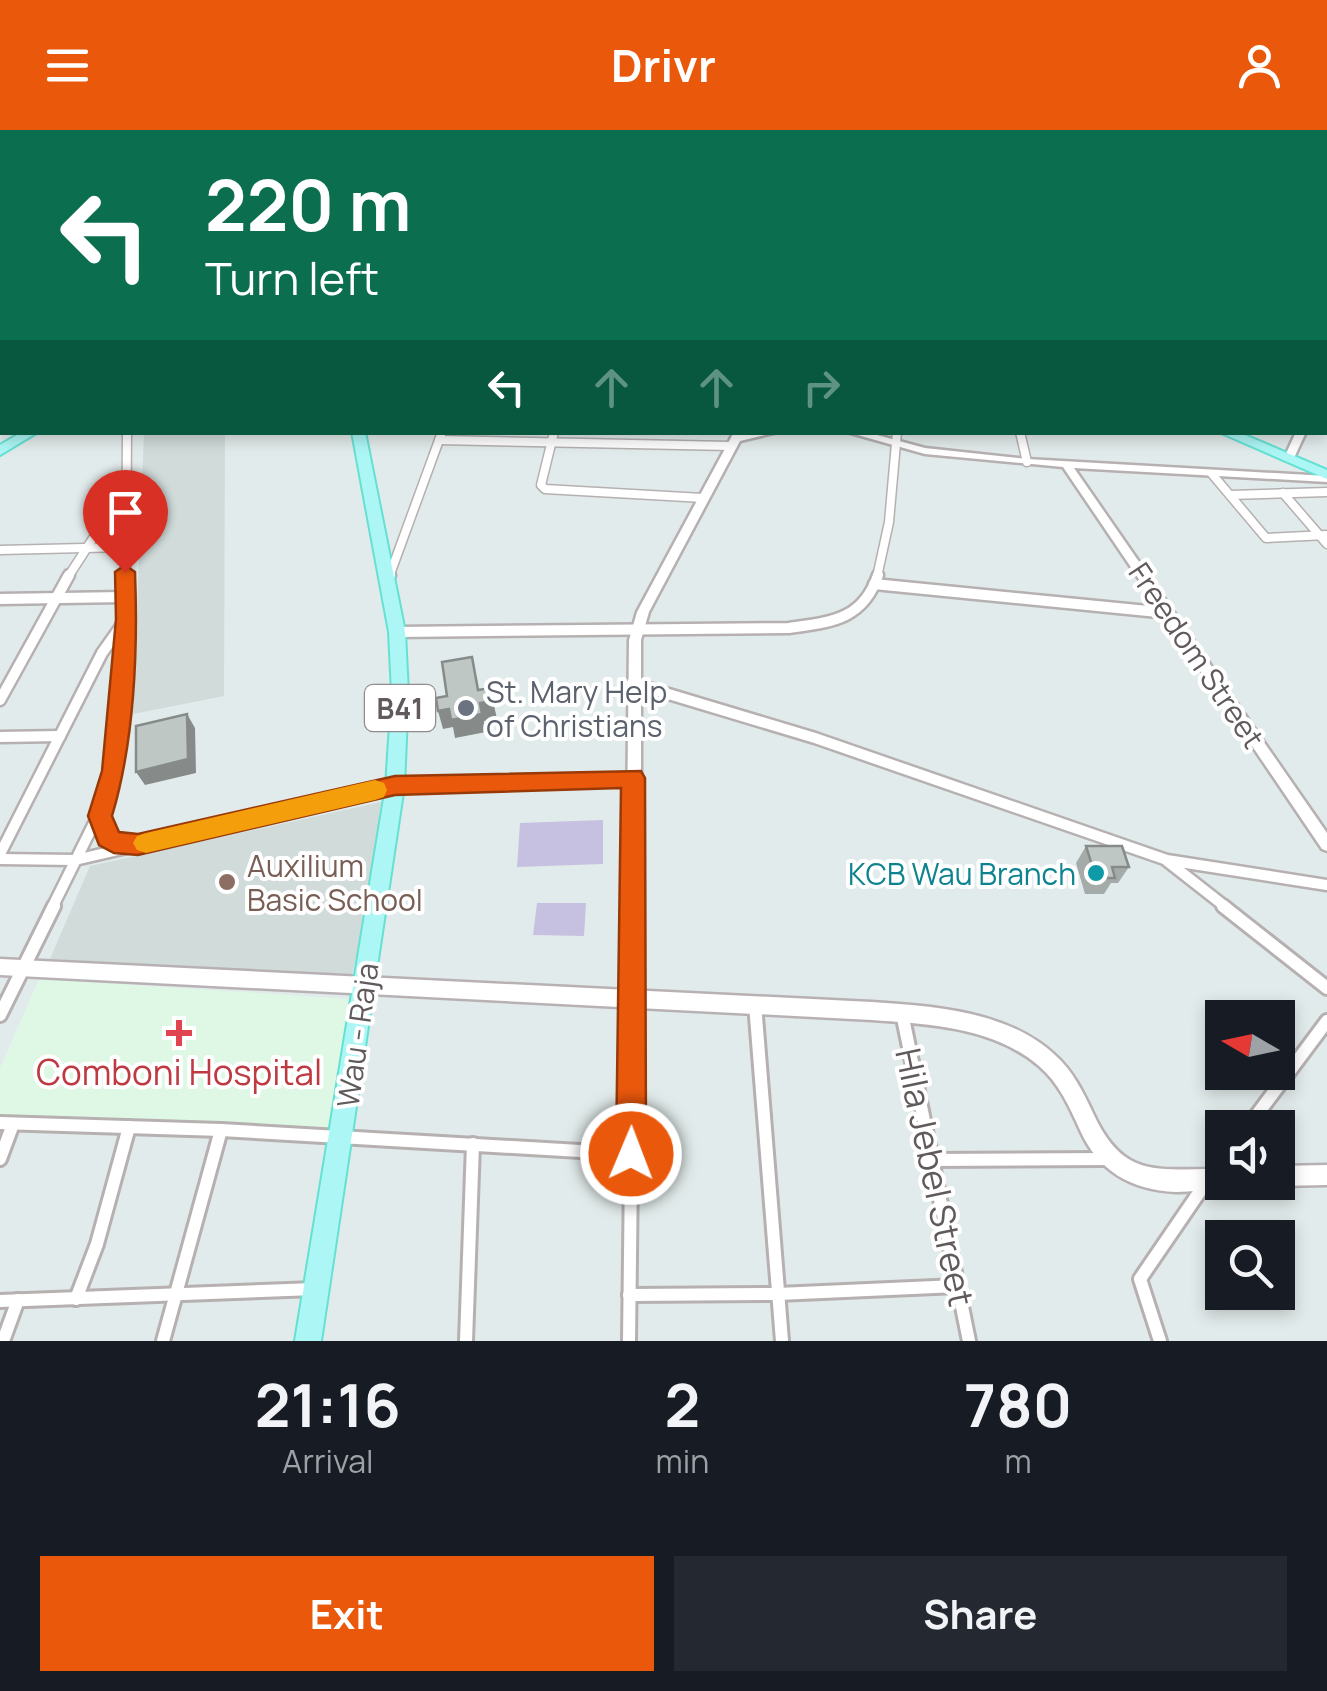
<!DOCTYPE html>
<html lang="en">
<head>
<meta charset="utf-8">
<style>
	body { margin:0; font-family:Manrope,sans-serif; background:#242831; color:#f1f3f6; height:100vh; display:flex; flex-direction:column; font-size:38px; white-space:nowrap }
	* { box-sizing:border-box; margin:0 }
	p { font-size:32px; color:#9ea1a6 }
	.icon { flex:none; width:55px; height:55px; fill:none; stroke:currentColor; stroke-width:2; stroke-linecap:round; stroke-linejoin:round }
	.map { position:relative; height:1211px; overflow:hidden }
	.details { display:flex; flex-direction:column; background:#171b24; flex:1 }
	.details>* { flex:none }
	.banner { position:absolute; left:0px; top:0px; width:1328px; height:305px; box-shadow:0 5px 15px #0003; background:#0b6e4f; color:#fff; overflow:hidden }
	.needle { width:65px; rotate:279deg }
	.controls { position:absolute; left:1205px; top:870px; display:grid; gap:20px }
	.controls a { display:grid; place-items:center; width:90px; height:90px; border-radius:0px; background:#171b24; box-shadow:0 5px 15px #0003; font-size:50px }
	.pin { position:absolute; display:grid; place-items:center; width:85px; height:85px; color:#fff; margin:-102px -42px; border-radius:50% 50% 50% 0; rotate:-45deg; box-shadow:0 0 10px #0007 }
	.pin .icon { rotate:45deg }
	.me { position:absolute; width:110px; margin:-55px; rotate:1deg; stroke-linejoin:round; filter:drop-shadow(0 0 8px #0008) }
	.turn { display:flex; align-items:center; gap:35px; height:210px; padding:0 40px; font-size:45px }
	.turn .icon { width:130px; height:130px; stroke-width:2.5 }
	.turn b { display:block; font-size:70px; line-height:85px }
	.lanes { display:flex; align-items:center; height:95px; padding:0 40px; background:#0003; justify-content:center; gap:50px; direction:ltr }
	.lanes .off { opacity:.35 }
	.eta { display:flex; justify-content:space-evenly; align-items:center; height:170px; text-align:center }
	.eta b { font-size:60px; font-weight:700; line-height:70px }
	.cta { display:flex; gap:20px; margin-top:auto; padding:20px 40px }
	.cta a { flex:1; height:115px; border-radius:0px; background:#ea580c; color:#fff; font-size:40px; font-weight:700; line-height:115px; text-align:center }
	.cta a+a { background:#242831; color:#f1f3f6 }
	header { display:flex; justify-content:space-between; align-items:center; height:130px; padding:0 40px; background:#ea580c; color:#fff; font-size:45px; font-weight:700 }
	.map>svg:first-child { display:block }
	.education { fill:#d0dbda }
	.medical { fill:#dff8e5 }
	.green { fill:#c6c1e1 }
	.lines { fill:none; stroke-linecap:round; stroke-linejoin:round }
	.stream { stroke:#f5a8c7; stroke-width:2.5 }
	.minor-far3-casing { stroke:#b6b0b1; stroke-width:9 }
	.minor-far2-casing { stroke:#b6b0b1; stroke-width:11 }
	.minor-far1-casing { stroke:#b6b0b1; stroke-width:15 }
	.minor-casing { stroke:#b6b0b1; stroke-width:18 }
	.tertiary-casing { stroke:#b6b0b1; stroke-width:5 }
	.secondary-casing { stroke:#b8b1b3; stroke-width:5 }
	.primary-casing { stroke:#65e1d2; stroke-width:4 }
	.minor-far3 { stroke:#fff; stroke-width:6 }
	.minor-far2 { stroke:#fff; stroke-width:8 }
	.minor-far1 { stroke:#fff; stroke-width:10 }
	.minor { stroke:#fff; stroke-width:12 }
	.tertiary { fill:#fff; fill-rule:evenodd }
	.secondary { fill:#fff; fill-rule:evenodd }
	.primary { fill:#adf6f6; fill-rule:evenodd }
	.wall { fill:#a4aba9 }
	.shaded-wall { fill:#868b8a }
	.building { fill:#bfc7c5; stroke:#868b8a; stroke-width:2.5 }
	.route { fill:#ea580c; stroke:#983908; stroke-width:2.5 }
	.slow { fill:#f59e0b }
	.worship-dot { fill:#6b7280; stroke:#fff; stroke-width:4 }
	.culture-dot { fill:#0f9aa8; stroke:#fff; stroke-width:4 }
	.education-dot { fill:#8d6e63; stroke:#fff; stroke-width:4 }
	.health-dot { fill:#e0444e; stroke:#fff; stroke-width:4 }
	.labels { text-anchor:middle; dominant-baseline:central; stroke-width:8; stroke-linejoin:round; paint-order:stroke }
	.shield { fill:#fff; stroke:#908c8d; stroke-width:2.5 }
	.shield-label { font-size:28px; font-weight:bold; fill:#615a5c }
	.street-label { font-size:30px; fill:#615a5c; stroke:#fff }
	.worship-label { font-size:30px; fill:#5b616d; stroke:#fff; text-anchor:start }
	.education-label { font-size:30px; fill:#785e54; stroke:#fff; text-anchor:start }
	.culture-label { font-size:30px; fill:#0d838f; stroke:#fff; text-anchor:end }
	.near-health-label { font-size:35px; fill:#be3a42; stroke:#fff }
	.near-street-label { font-size:35px; fill:#615a5c; stroke:#fff }
</style>
</head>
<body>
<header><svg class="icon" aria-label="menu" viewBox="0 0 24 24"><path d="M4 6h16M4 12h16M4 18h16"/></svg>Drivr<svg class="icon" aria-label="person" viewBox="0 0 24 24"><circle cx="12" cy="8" r="4"/><path d="M4 21q1-7 8-7t8 7"/></svg></header>
<div class="map">
<svg width="1327" height="1211" viewBox="0 0 1327 1211">
	<rect width="100%" height="100%" fill="#e2ebeb"/>
	<g class="education">
		<polygon points="144,303 225,303 224,566 133,584"/>
		<polygon points="381,672 370,768 351,849 50,829 90,736"/>
	</g>
	<polygon class="medical" points="39,849 349,869 330,998 0,985 0,938"/>
	<g class="green">
		<polygon points="603,690 603,734 517,737 520,693"/>
		<polygon points="537,773 586,773 584,806 533,805"/>
	</g>
	<g class="lines">
		<polyline class="stream" points="125,2 129,0"/>
		<g class="minor-far3-casing">
			<g id="minor-far3">
				<polyline points="562,0 580,2"/>
				<polyline points="920,0 927,2"/>
				<polyline points="1200,0 1204,2"/>
				<polyline points="533,2 537,0"/>
			</g>
		</g>
		<g class="minor-far2-casing">
			<g id="minor-far2">
				<polyline points="554,302 541,355 545,359 703,368"/>
				<polyline points="1020,302 1027,332"/>
				<polyline points="439,310 730,316"/>
				<polyline points="1212,344 1266,408 1327,405"/>
				<polyline points="1283,363 1327,414"/>
				<polyline points="1230,365 1327,362"/>
				<polyline points="0,420 126,417"/>
				<polyline points="68,447 127,356"/>
				<polyline points="126,447 127,302"/>
				<polyline points="389,447 442,302"/>
				<polyline points="877,447 889,392 897,302"/>
			</g>
		</g>
		<g class="minor-far1-casing">
			<g id="minor-far1">
				<polyline points="388,451 390,445"/>
				<polyline points="874,454 1168,483"/>
				<polyline points="0,469 124,467"/>
				<path d="M397,502L789,498C831,492 863,490 878,445"/>
				<polyline points="632,553 815,608 1167,730 1327,755"/>
				<polyline points="0,570 69,445"/>
				<polyline points="0,607 60,606"/>
				<polyline points="101,682 107,708 127,714"/>
				<polyline points="0,724 102,523 124,492"/>
				<polyline points="0,729 75,730 395,656 633,648"/>
				<polyline points="1167,731 1227,778"/>
				<polyline points="52,778 106,669 114,641 126,445"/>
			</g>
		</g>
		<g class="minor-casing">
			<g id="minor">
				<polyline points="1223,776 1327,858"/>
				<polyline points="755,874 782,1211"/>
				<polyline points="902,883 969,1211"/>
				<polyline points="0,885 54,776"/>
				<polyline points="0,993 221,1000 631,1024"/>
				<polyline points="1247,998 1327,891"/>
				<polyline points="0,1029 13,994"/>
				<polyline points="929,1030 1107,1029"/>
				<polyline points="629,1165 778,1164 957,1156"/>
				<polyline points="76,1169 97,1114 129,997"/>
				<polyline points="0,1171 315,1159"/>
				<polyline points="3,1211 18,1170"/>
				<polyline points="163,1211 221,1000"/>
				<polyline points="466,1211 473,1014"/>
				<polyline points="629,1211 633,871"/>
				<polyline points="1160,1211 1140,1149 1222,1029"/>
			</g>
		</g>
		<g class="tertiary-casing">
			<g id="tertiary">
				<rect x="1325" y="17" width="2" height="4"/>
				<rect x="0" y="80" width="2" height="4"/>
				<polygon points="1325,134 1327,135 1327,141 1325,140"/>
				<polygon points="1327,231 1327,240 1325,241 1325,232"/>
				<polygon points="734,302 778,302 740,311 649,482 641,510 641,871 639,877 633,879 627,877 625,871 629,510 637,482"/>
				<polygon points="847,302 866,302 925,318 1027,329 1327,346 1327,352 1074,338 1327,703 1327,721 1322,719 1063,337 925,324"/>
				<polygon points="1296,302 1306,302 1293,330 1285,330 1284,328"/>
			</g>
		</g>
		<g class="secondary-casing">
			<g id="secondary">
				<path d="M0,829L872,872C933,876 1008,881 1055,925C1073,941 1083,962 1093,983C1124,1051 1159,1038 1222,1039V1052H1231L1229,1056L1222,1059C1207,1059 1191,1062 1176,1062C1131,1060 1098,1041 1080,1000C1069,976 1059,953 1039,936C993,897 929,894 872,890L0,845Z"/>
				<polygon points="1327,1035 1327,1055 1278,1056 1271,1052 1278,1052 1278,1036"/>
			</g>
		</g>
		<g class="primary-casing">
			<g id="primary">
				<polygon points="786,0 794,0 795,2 787,2"/>
				<polygon points="22,302 38,302 0,325 0,315"/>
				<polygon points="352,302 365,302 405,502 408,563 404,656 321,1211 295,1211 386,656 392,563 389,502"/>
				<polygon points="1219,302 1238,302 1327,340 1327,349"/>
			</g>
		</g>
		<use href="#minor-far3" class="minor-far3"/>
		<use href="#minor-far2" class="minor-far2"/>
		<use href="#minor-far1" class="minor-far1"/>
		<use href="#minor" class="minor"/>
		<use href="#tertiary" class="tertiary"/>
		<use href="#secondary" class="secondary"/>
		<use href="#primary" class="primary"/>
	</g>
	<g class="wall">
		<polygon points="608,0 656,0 655,2 608,2"/>
		<polygon points="1086,716 1129,737 1118,753 1111,753 1104,764 1085,764 1076,733"/>
	</g>
	<g class="shaded-wall">
		<polygon points="493,571 497,589 484,591 486,602 455,608 453,597 443,599 438,581"/>
		<polygon points="187,584 195,598 196,643 145,655 136,642"/>
	</g>
	<g class="building">
		<polygon points="472,527 478,560 491,558 493,571 480,573 482,584 451,590 449,579 438,581 436,568 447,566 442,532"/>
		<polygon points="187,584 188,629 136,642 136,596"/>
		<polygon points="1086,716 1122,716 1129,737 1112,737 1115,748 1096,748"/>
	</g>
	<path class="route" d="M125,435L135,442C138,522 135,609 112,686L119,702L138,704L395,646L641,641L645,648L646,1024L642,1035L631,1039L620,1035L616,1024L621,658L395,665L138,725L114,723L99,715L88,686L102,641L116,489L115,442Z"/>
	<polygon class="slow" points="375,650 384,653 387,660 384,667 375,670 146,723 137,720 133,713 137,706 146,703"/>
	<circle class="worship-dot" cx="466" cy="578" r="10"/>
	<circle class="culture-dot" cx="1096" cy="743" r="10"/>
	<circle class="education-dot" cx="227" cy="752" r="10"/>
	<path class="health-dot" d="M174 888h10v10h10v10h-10v10h-10v-10h-10v-10h10z"/>
	<g class="labels">
		<rect class="shield" x="365" y="555" width="70" height="46" rx="8"/>
		<g class="shield-label">
			<text x="400" y="578">B41</text>
		</g>
		<g class="street-label">
			<text transform="translate(1197 525) rotate(56)">Freedom Street</text>
			<text transform="translate(357 905) rotate(-82)">Wau - Raja</text>
		</g>
		<g class="worship-label">
			<text x="486" y="561">St. Mary Help<tspan x="486" dy="34">of Christians</tspan></text>
		</g>
		<g class="education-label">
			<text x="247" y="735">Auxilium<tspan x="247" dy="34">Basic School</tspan></text>
		</g>
		<g class="culture-label">
			<text x="1076" y="743">KCB Wau Branch</text>
		</g>
		<g class="near-health-label">
			<text x="179" y="942">Comboni Hospital</text>
		</g>
		<g class="near-street-label">
			<text transform="translate(935 1047) rotate(78)">Hila Jebel Street</text>
		</g>
	</g>
</svg>
<div class="controls">
<a><svg class="needle" viewBox="-14 -14 28 28"><path d="M0-13l5 13h-10z" fill="#e53935"/><path d="M0 13l5-13h-10z" fill="#9ea1a6"/></svg></a>
<a><svg class="icon" aria-label="sound" viewBox="0 0 24 24"><path d="M4 9h4l5-4v14l-5-4H4zM17 9q2 3 0 6"/></svg></a>
<a><svg class="icon" aria-label="search" viewBox="0 0 24 24"><circle cx="10" cy="10" r="6"/><path d="M15 15l6 6"/></svg></a>
</div>
<div class="pin" style="left:125px;top:442px;background:#d93025"><svg class="icon" aria-label="arrive" viewBox="0 0 24 24"><path d="M6 21V4h12l-3 4 3 4H6"/></svg></div>
<svg class="me" style="left:631px;top:1024px" viewBox="-20 -20 40 40"><circle r="17" fill="#ea580c" stroke="#fff" stroke-width="3"/><path d="M0-11L8 9 0 5-8 9z" fill="#fff"/></svg>
<div class="banner">
<div class="turn"><svg class="icon" aria-label="left" viewBox="0 0 24 24"><path d="M17 20v-9H6M10 6l-5 5 5 5"/></svg><div><b>220 m</b>Turn left</div></div>
<div class="lanes"><svg class="icon" aria-label="left" viewBox="0 0 24 24"><path d="M17 20v-9H6M10 6l-5 5 5 5"/></svg><svg class="icon off" aria-label="ahead" viewBox="0 0 24 24"><path d="M12 20V5M6 11l6-6 6 6"/></svg><svg class="icon off" aria-label="ahead" viewBox="0 0 24 24"><path d="M12 20V5M6 11l6-6 6 6"/></svg><svg class="icon off" aria-label="right" viewBox="0 0 24 24"><path d="M7 20v-9h11M14 6l5 5-5 5"/></svg></div>
</div>
</div>
<section class="details">
<div class="eta">
<div><b>21:16</b><p>Arrival</p></div>
<div><b>2</b><p>min</p></div>
<div><b>780</b><p>m</p></div>
</div>
<div class="cta"><a>Exit</a><a>Share</a></div>
</section>
</body>
</html>
